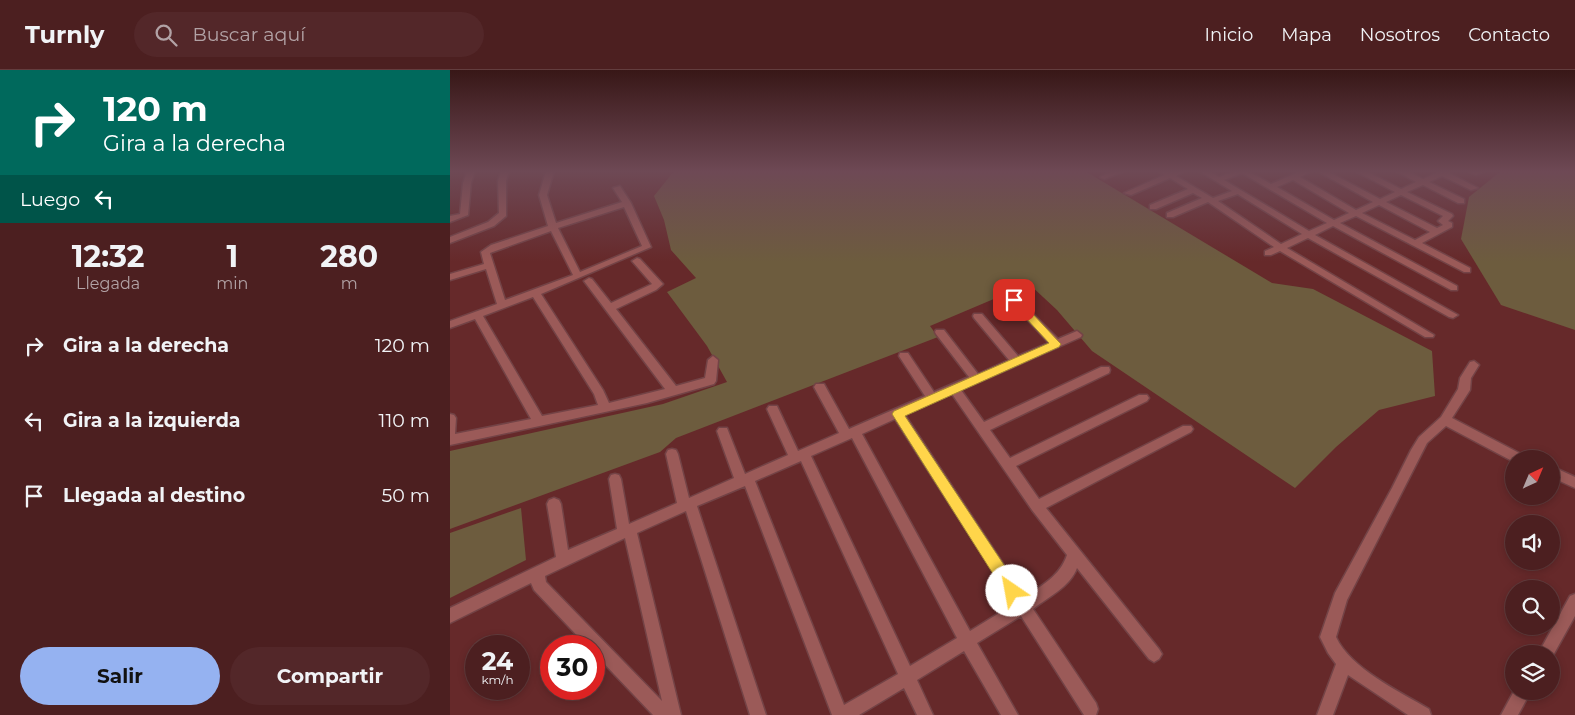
<!DOCTYPE html>
<html lang="es">
<head>
<meta charset="utf-8">
<style>
	body { margin:0; font-family:Montserrat,sans-serif; background:#532729; color:#f1f3f6; height:100vh; display:flex; flex-direction:column; font-size:19px; white-space:nowrap }
	* { box-sizing:border-box; margin:0 }
	p { font-size:16px; color:#b2a2a5 }
	.icon { flex:none; width:28px; height:28px; fill:none; stroke:currentColor; stroke-width:2; stroke-linecap:round; stroke-linejoin:round }
	.map { position:relative; flex:1; overflow:hidden }
	.side { display:flex; flex-direction:column; background:#4c1f20; width:450px }
	.side>* { flex:none }
	.guide { background:#00695c; color:#fff; overflow:hidden }
	.needle { width:32px; rotate:44deg }
	.fabs { position:absolute; left:1055px; top:380px; display:grid; gap:10px }
	.fabs a { display:grid; place-items:center; width:55px; height:55px; border-radius:50%; background:#4c1f20; box-shadow:0 2px 8px #0003,0 0 0 1px #633d3e; font-size:25px }
	.speed { position:absolute; left:15px; top:565px; display:flex; gap:10px; font-size:25px; font-weight:700; text-align:center }
	.speed>* { display:grid; place-content:center; width:65px; height:65px; border-radius:50%; background:#4c1f20; box-shadow:0 2px 8px #0003,0 0 0 1px #633d3e; line-height:1 }
	.speed small { font-size:12px; font-weight:400 }
	.speed .limit { border:8px solid #d22; background:#fff; color:#111 }
	.pin { position:absolute; display:grid; place-items:center; width:42px; height:42px; color:#fff; margin:-21px; border-radius:10px; box-shadow:0 2px 8px #0006 }
	.me { position:absolute; width:55px; margin:-28px; rotate:327deg; stroke-linejoin:round; filter:drop-shadow(0 0 4px #0008) }
	.turn { display:flex; align-items:center; gap:18px; height:105px; padding:0 20px; font-size:22px }
	.turn .icon { width:65px; height:65px; stroke-width:2.5 }
	.turn b { display:block; font-size:35px; line-height:42px }
	.then { display:flex; align-items:center; height:48px; padding:0 20px; background:#0003; gap:10px; font-size:19px }
	.eta { display:flex; justify-content:space-evenly; align-items:center; height:85px; text-align:center }
	.eta b { font-size:30px; font-weight:700; line-height:35px }
	.primary-button { display:flex; gap:10px; margin-top:auto; padding:10px 20px }
	.primary-button a { flex:1; height:58px; border-radius:30px; background:#95b2f1; color:#111; font-size:20px; font-weight:700; line-height:58px; text-align:center }
	.primary-button a+a { background:#532729; color:#f1f3f6 }
	ul { padding:0; list-style:none }
	li { display:flex; align-items:center; gap:15px; height:75px; padding:0 20px }
	li div { flex:1 }
	li b { display:block; font-size:19px }
	li em { font-style:normal }
	header { display:flex; align-items:center; gap:30px; box-sizing:border-box; height:70px; padding:0 25px; background:#4c1f20; border-bottom:1px solid #633d3e }
	header strong { font-size:24px }
	nav { display:flex; gap:28px; margin-inline-start:auto; font-size:18px }
	.search { width:350px; height:45px; background:#532729; display:flex; align-items:center; gap:12px; box-sizing:border-box; padding:0 18px; border-radius:28px; color:#b2a2a5; font-size:19px }
	main { display:flex; flex:1; min-height:0 }
	.map>svg:first-child { display:block }
	.green { fill:#6d5c3e }
	.lines { fill:none; stroke-linecap:round; stroke-linejoin:round }
	.street-casing { stroke:#734346; stroke-width:3 }
	.street { fill:#9b5a58; fill-rule:evenodd }
	.route { fill:#ffd54a; stroke:#a68a30 }
</style>
</head>
<body>
<header>
<strong>Turnly</strong>
<div class="search"><svg class="icon" aria-label="search" viewBox="0 0 24 24"><circle cx="10" cy="10" r="6"/><path d="M15 15l6 6"/></svg>Buscar aquí</div>
<nav><a>Inicio</a><a>Mapa</a><a>Nosotros</a><a>Contacto</a></nav>
</header>
<main>
<section class="side">
<div class="guide">
<div class="turn"><svg class="icon" aria-label="right" viewBox="0 0 24 24"><path d="M7 20v-9h11M14 6l5 5-5 5"/></svg><div><b>120 m</b>Gira a la derecha</div></div>
<div class="then">Luego<svg class="icon" aria-label="left" viewBox="0 0 24 24"><path d="M17 20v-9H6M10 6l-5 5 5 5"/></svg></div>
</div>
<div class="eta">
<div><b>12:32</b><p>Llegada</p></div>
<div><b>1</b><p>min</p></div>
<div><b>280</b><p>m</p></div>
</div>
<ul>
<li><svg class="icon" aria-label="right" viewBox="0 0 24 24"><path d="M7 20v-9h11M14 6l5 5-5 5"/></svg><div><b>Gira a la derecha</b></div><em>120 m</em></li>
<li><svg class="icon" aria-label="left" viewBox="0 0 24 24"><path d="M17 20v-9H6M10 6l-5 5 5 5"/></svg><div><b>Gira a la izquierda</b></div><em>110 m</em></li>
<li><svg class="icon" aria-label="arrive" viewBox="0 0 24 24"><path d="M6 21V4h12l-3 4 3 4H6"/></svg><div><b>Llegada al destino</b></div><em>50 m</em></li>
</ul>
<div class="primary-button"><a>Salir</a><a>Compartir</a></div>
</section>
<div class="map">
<svg width="1125" height="645" viewBox="0 0 1125 645">
	<rect width="100%" height="100%" fill="#66292a"/>
	<g class="green">
		<polygon points="224,101 635,101 822,213 863,219 982,281 985,326 929,340 886,377 845,418 642,281 607,240 579,214 480,256 488,267 226,368 210,382 0,459 0,381 213,334 277,312 257,276 217,222 246,208 221,180 214,150 204,126"/>
		<polygon points="1051,101 1125,101 1125,260 1051,235 1011,169 1019,127"/>
		<polygon points="71,438 76,490 0,528 0,463"/>
	</g>
	<g class="lines">
		<g class="street-casing">
			<g id="street">
				<polygon points="17,101 25,101 21,113 18,145 0,152 0,146 10,144 13,113"/>
				<polygon points="51,101 59,101 56,111 56,146 44,156 0,173 0,167 38,152 49,143 48,111"/>
				<path d="M96,101H104L97,125L106,153L172,132L163,118L170,116L181,133L201,177L91,224L153,320L159,333L215,319L134,211L139,208L142,209L161,233L202,214L182,191L187,188L190,189L213,214L206,220L166,239L226,316L255,308L258,290L263,286L268,290L266,311L264,314L197,333L0,375V344L4,345L6,348L5,364L81,349L25,249L0,258V251L47,234L36,199L0,210V204L34,194L31,182L41,175L98,156L89,125ZM174,137L192,176L130,202L108,158ZM101,161L123,205L55,230L40,183ZM83,227L144,324L148,335L92,346L33,246Z"/>
				<polygon points="663,101 675,101 654,109 650,107"/>
				<path d="M709,101H735L726,106L763,128L782,121L749,101H759L769,107C794,97 799,101 821,114L851,101H862L850,107L906,140L923,132L867,101H877L930,129L945,122L905,101H916L951,119L966,112L946,101H957L973,109L986,103L984,101H1001L999,103L1028,118L1021,120L992,106L979,112L1014,129V133H1008L973,115L957,122L1002,144L1003,146L998,151L1002,153V157L972,173L1020,198V202H1014L906,146L890,153L1007,216V220H1001L883,156L865,165L1008,245L1003,248L999,247L858,168L837,178L984,265L983,267H975L830,181L821,185H815V181L824,177L758,132L723,147H717V143L752,128L743,123L706,139H700V135L738,119L720,108L681,125L674,123L714,105ZM792,103L877,153L859,161L774,110ZM843,110L899,143L884,150L827,117ZM788,124L789,125L852,164L831,174L768,131ZM951,125L993,146L988,151L993,155L987,158L936,132ZM929,135L980,162L965,170L912,143Z"/>
				<polygon points="1017,101 1035,101 1026,105"/>
				<path d="M564,227L567,228L608,269L627,261L632,265L631,267L511,320L534,352L651,297H659L660,300L659,303L540,360L560,388L689,325H697L699,328L697,331L566,396L589,429L733,356H741L743,359L741,362L596,438L709,579L712,584L709,589L704,592L699,589L627,498C620,517 598,527 583,539L646,633L648,639L646,645H634L571,546L527,573L568,645H551L514,581L467,610L483,645H467L454,618L409,645H382L295,416L247,436L316,645H300L236,441L187,463L231,645H203L144,583V576H137L84,520L81,513L0,553V538L106,487L97,434L99,430L104,428L109,430L111,434L118,480L167,459L159,409L161,405L165,404L169,405L171,409L179,454L227,433L216,384L218,380L222,379L226,380L228,384L239,428L284,408L267,361L269,358H277L295,404L338,385L317,339L319,336H327L348,381L389,363L364,317L366,314H374L399,359L475,326L449,286L450,283H458L484,322L519,307L486,264L485,262L486,260H494L528,304L559,290L524,248L523,246L524,244H532L568,286L599,273L561,232L559,230ZM502,324L582,440L617,485C610,506 592,515 575,527L455,345ZM445,349L564,534L520,561L412,364ZM402,368L507,568L460,596L361,386ZM351,391L448,604L394,635L305,411ZM175,468L212,631L96,512L95,506Z"/>
				<path d="M1024,291L1029,295L1021,308L1020,320L1002,348L1073,385L1075,389H1064V392L996,356L977,373L897,530L886,567C900,598 950,622 979,639L981,645H958L898,605L883,645H867L886,594L878,583L870,567L885,523L942,418L961,380L969,367L991,347L1008,319L1010,308L1020,292Z"/>
				<polygon points="1101,396 1125,407 1125,418 1101,407"/>
				<polygon points="1125,524 1125,546 1101,589 1101,584 1088,584 1120,526"/>
				<polygon points="1064,621 1081,621 1068,645 1051,645"/>
			</g>
		</g>
		<use href="#street" class="street"/>
	</g>
	<linearGradient id="sky" x2="0" y2="1"><stop stop-color="#381717"/><stop offset="0.53" stop-color="#6e4955"/><stop offset="1" stop-color="#6e4955" stop-opacity="0"/></linearGradient>
	<rect width="1125" height="192" fill="url(#sky)"/>
	<polygon class="route" points="564,227 568,228 609,272 611,274 609,277 455,346 568,516 570,521 568,526 562,528 557,526 442,344 444,341 599,273 561,232 561,228"/>
</svg>
<div class="fabs">
<a><svg class="needle" viewBox="-14 -14 28 28"><path d="M0-13l5 13h-10z" fill="#e53935"/><path d="M0 13l5-13h-10z" fill="#b2a2a5"/></svg></a>
<a><svg class="icon" aria-label="sound" viewBox="0 0 24 24"><path d="M4 9h4l5-4v14l-5-4H4zM17 9q2 3 0 6"/></svg></a>
<a><svg class="icon" aria-label="search" viewBox="0 0 24 24"><circle cx="10" cy="10" r="6"/><path d="M15 15l6 6"/></svg></a>
<a><svg class="icon" aria-label="layers" viewBox="0 0 24 24"><path d="M12 4l9 5-9 5-9-5zM3 14l9 5 9-5"/></svg></a>
</div>
<div class="speed"><div>24<small>km/h</small></div><div class="limit">30</div></div>
<div class="pin" style="left:564px;top:230px;background:#d93025"><svg class="icon" aria-label="arrive" viewBox="0 0 24 24"><path d="M6 21V4h12l-3 4 3 4H6"/></svg></div>
<svg class="me" style="left:562px;top:521px" viewBox="-20 -20 40 40"><circle r="19" fill="#fff"/><path d="M0-13L10 11 0 6-10 11z" fill="#ffd54a"/></svg>
</div>
</main>
</body>
</html>
